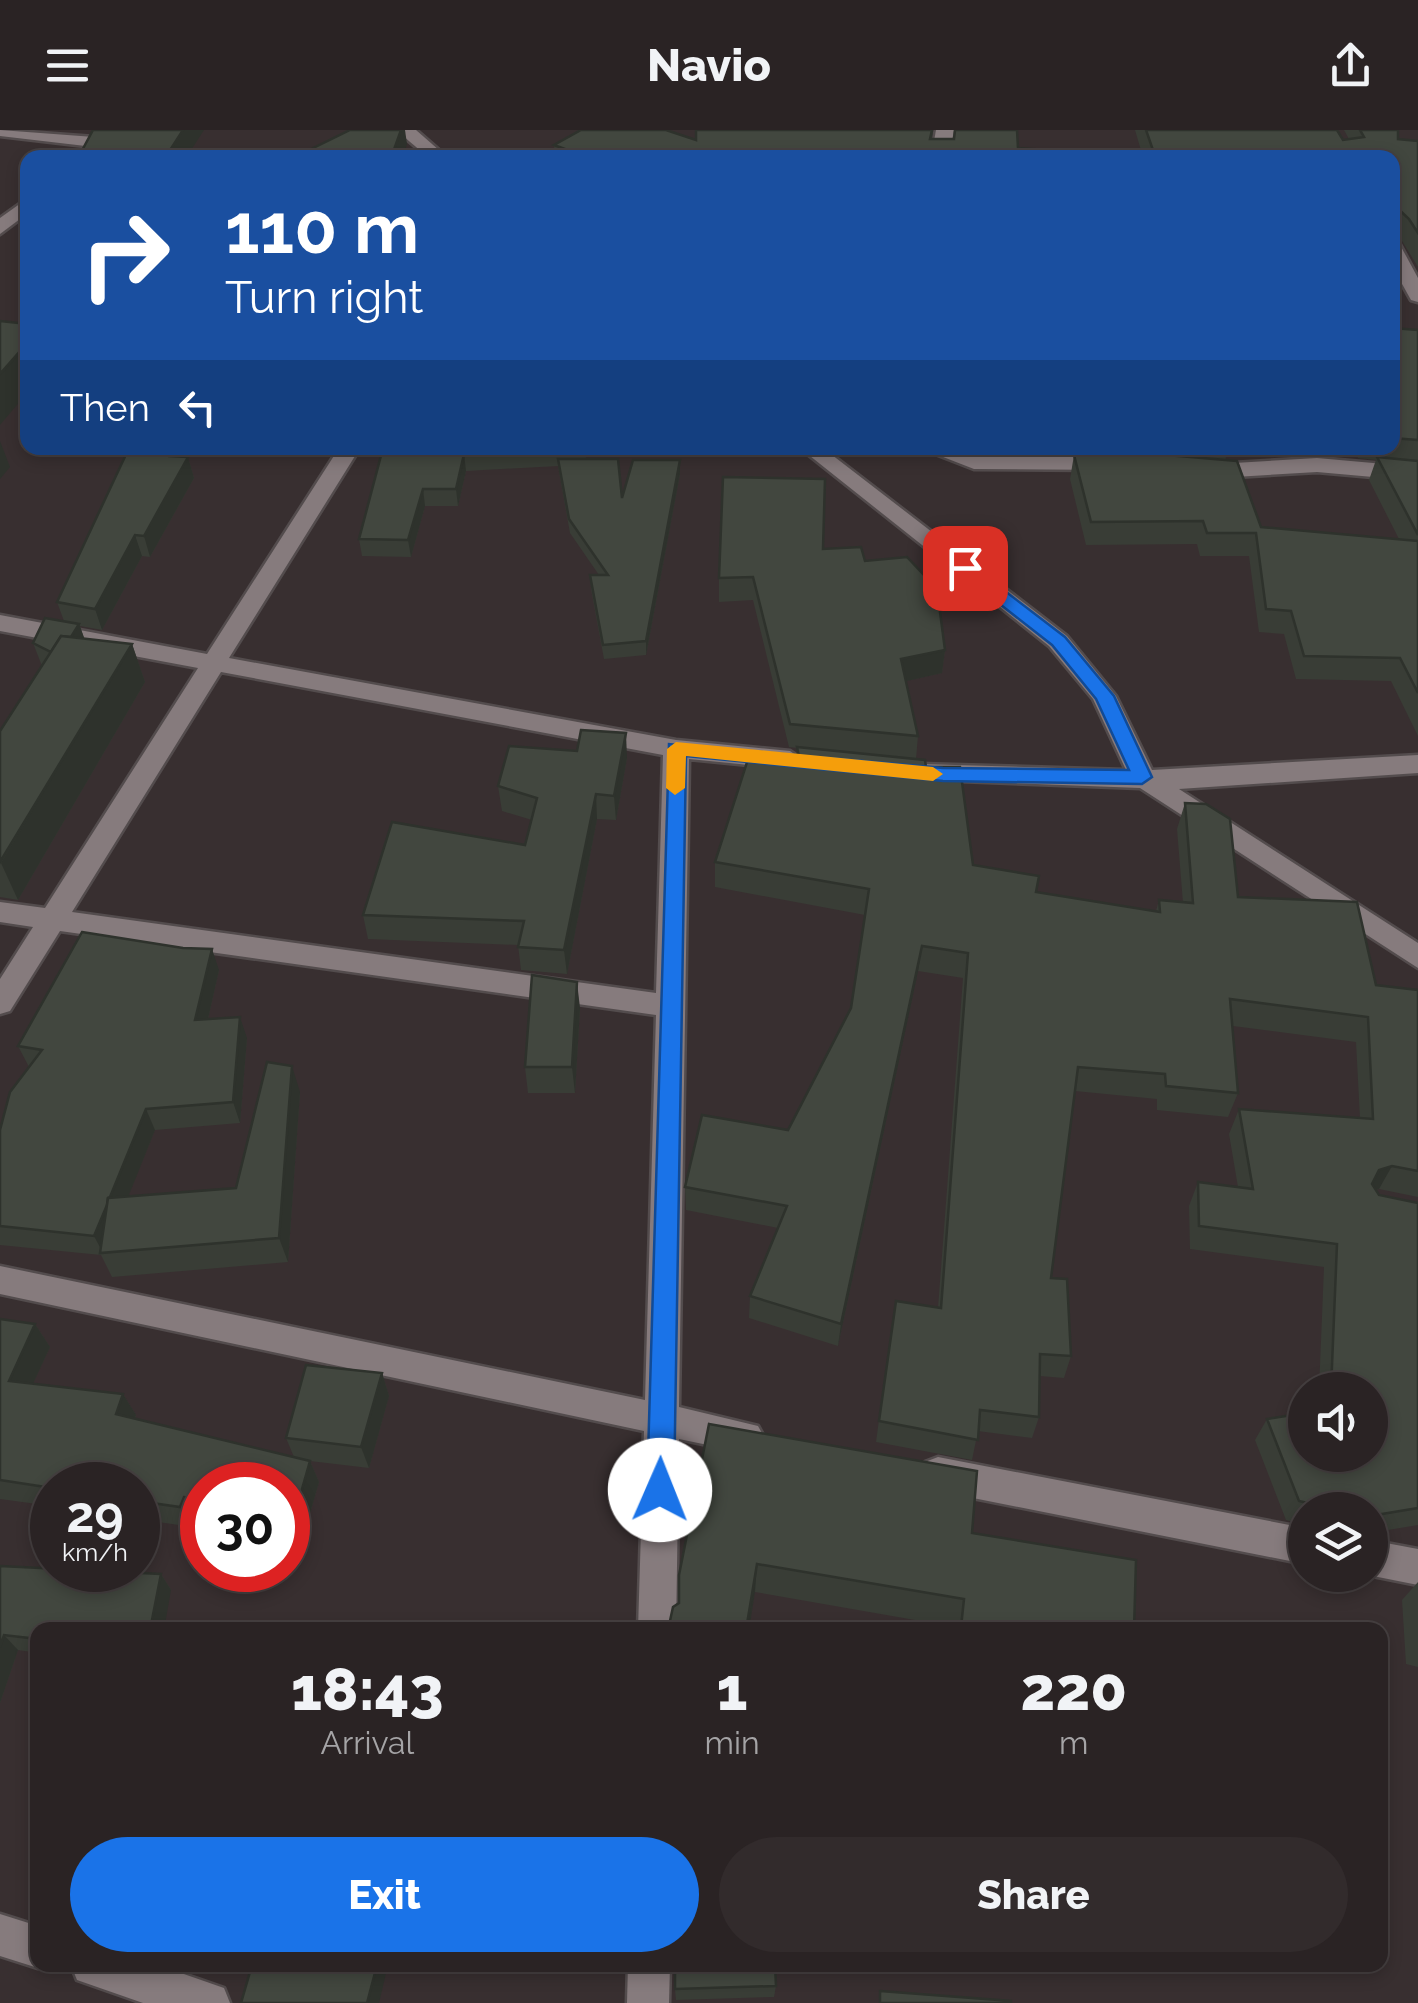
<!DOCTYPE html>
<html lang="en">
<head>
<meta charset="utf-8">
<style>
	body { margin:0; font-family:Raleway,sans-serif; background:#322b2c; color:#f1f3f6; height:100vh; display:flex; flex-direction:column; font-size:38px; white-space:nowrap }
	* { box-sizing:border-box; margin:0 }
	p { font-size:32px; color:#a5a4a6 }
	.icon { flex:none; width:55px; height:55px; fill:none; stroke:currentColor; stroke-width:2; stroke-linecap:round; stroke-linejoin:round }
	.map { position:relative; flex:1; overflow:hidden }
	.drawer { position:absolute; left:30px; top:1492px; width:1358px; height:350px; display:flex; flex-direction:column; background:#2a2324; border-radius:20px; box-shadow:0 5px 15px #0003,0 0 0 2px #464041 }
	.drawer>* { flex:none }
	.top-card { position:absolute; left:20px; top:20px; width:1380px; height:305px; border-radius:20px; box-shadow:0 5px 15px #0003,0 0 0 2px #464041; background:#1a4fa0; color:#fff; overflow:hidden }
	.tools { position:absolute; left:1288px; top:1242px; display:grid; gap:20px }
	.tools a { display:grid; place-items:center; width:100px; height:100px; border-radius:50%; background:#2a2324; box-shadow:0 5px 15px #0003,0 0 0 2px #464041; font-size:50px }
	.speed { position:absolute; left:30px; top:1332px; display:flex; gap:20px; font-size:50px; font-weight:700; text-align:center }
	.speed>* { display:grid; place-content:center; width:130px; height:130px; border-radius:50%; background:#2a2324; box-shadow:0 5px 15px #0003,0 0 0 2px #464041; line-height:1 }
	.speed small { font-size:25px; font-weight:400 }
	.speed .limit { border:15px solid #d22; background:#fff; color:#111 }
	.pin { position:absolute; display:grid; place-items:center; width:85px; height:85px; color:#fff; margin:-42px; border-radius:20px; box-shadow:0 5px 15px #0006 }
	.me { position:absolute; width:110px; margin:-55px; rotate:1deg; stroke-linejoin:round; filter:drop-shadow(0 0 8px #0008) }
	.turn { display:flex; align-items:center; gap:35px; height:210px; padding:0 40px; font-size:45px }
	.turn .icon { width:130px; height:130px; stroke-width:2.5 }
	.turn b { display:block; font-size:70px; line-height:85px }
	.then { display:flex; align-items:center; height:95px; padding:0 40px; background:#0003; gap:20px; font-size:38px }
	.eta { display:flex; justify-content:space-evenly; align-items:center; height:170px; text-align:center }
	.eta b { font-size:60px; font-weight:800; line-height:70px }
	.action { display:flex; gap:20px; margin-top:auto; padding:20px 40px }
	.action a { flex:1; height:115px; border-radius:60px; background:#1a73e8; color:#fff; font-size:40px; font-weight:800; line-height:115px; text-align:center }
	.action a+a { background:#322b2c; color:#f1f3f6 }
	header { display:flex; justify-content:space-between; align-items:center; height:130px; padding:0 40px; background:#2a2324; font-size:45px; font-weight:800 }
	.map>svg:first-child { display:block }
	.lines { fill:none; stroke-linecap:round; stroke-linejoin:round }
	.minor-casing { stroke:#534c4d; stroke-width:5 }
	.minor { fill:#867b7d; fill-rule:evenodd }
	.wall { fill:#393d36 }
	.shaded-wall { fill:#2e322c }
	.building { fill:#42473f; stroke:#2e322c; stroke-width:2.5 }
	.route { fill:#1a73e8; stroke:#114b97; stroke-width:2.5 }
	.slow { fill:#f59e0b }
</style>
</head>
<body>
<header><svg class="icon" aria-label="menu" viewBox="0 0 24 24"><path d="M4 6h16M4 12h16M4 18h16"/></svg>Navio<svg class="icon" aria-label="share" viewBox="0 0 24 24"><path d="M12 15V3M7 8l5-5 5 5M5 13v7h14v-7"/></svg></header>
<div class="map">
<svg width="1418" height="1873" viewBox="0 0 1418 1873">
	<rect width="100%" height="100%" fill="#382f30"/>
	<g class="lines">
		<g class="minor-casing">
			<g id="minor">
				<polygon points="0,0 94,7 103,12 94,17 0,6"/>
				<polygon points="396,0 416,0 448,28 429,28"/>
				<polygon points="936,0 954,0 949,28 931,28"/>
				<polygon points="28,68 28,83 0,104 0,88"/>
				<polygon points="1392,111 1399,113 1418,148 1418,172 1411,170 1392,136"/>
				<path d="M339,318H360L229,528L676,610L790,621L803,630L790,639L689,629L679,1277L758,1296L764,1307L758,1318L746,1323L679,1309L676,1500H638L644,1301L0,1164V1136L645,1270L656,885L60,801L10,881L0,884V849L33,797L0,792V772L45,778L198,538L0,501V485L207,524ZM221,542L663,625L656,863L72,782Z"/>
				<polygon points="800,318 823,318 1067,506 1116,566 1152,640 1418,625 1418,643 1179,659 1418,813 1418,838 1140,658 911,649 907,643 911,637 920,634 1126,640 1093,569 1049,516"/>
				<polygon points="920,318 951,318 976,326 1111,326 1122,333 1111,340 974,339"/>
				<polygon points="1317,328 1418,337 1418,351 1317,342 1201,349 1190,342 1201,335"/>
				<polygon points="938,1327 1305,1398 1305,1434 938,1361 925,1356 920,1344 925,1332"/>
				<polygon points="1370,1410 1418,1419 1418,1455 1368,1445"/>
				<polygon points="0,1784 38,1796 38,1835 45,1835 38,1838 0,1826"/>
				<polygon points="71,1835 158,1835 224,1858 230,1873 143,1873 77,1850"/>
				<polygon points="628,1835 670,1835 669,1873 627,1873"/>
			</g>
		</g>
		<use href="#minor" class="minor"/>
	</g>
	<g class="wall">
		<polygon points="933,0 932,9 1018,18 1143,27 1135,0 1337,0 1343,10 1349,9 1344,0 1398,0 1398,9 1418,11 1418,137 1402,111 1392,102 1392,28 555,28 554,15"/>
		<polygon points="1392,198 1418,200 1418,606 1391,551 1296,549 1284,504 1259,502 1249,426 1200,426 1197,414 1086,415 1070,349 1074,325 1147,324 1146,318 1229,318 1225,330 1261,397 1399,409 1369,350 1376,330 1358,328 1356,324 1321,324 1318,318 1392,318"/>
		<polygon points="383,318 585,318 586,329 622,368 680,344 646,525 604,529 591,459 590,445 599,445 570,403 558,336 466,341 458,376 425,376 411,427 362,426 359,409"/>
		<polygon points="181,326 188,327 194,348 150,427 142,426 102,500 80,496 84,508 132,514 145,552 18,770 0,767 0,601 42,536 33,513 64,491 57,472"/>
		<polygon points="823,419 865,431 945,520 942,543 906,551 918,606 916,629 926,637 973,735 1036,762 1156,781 1159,770 1183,773 1177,699 1185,673 1238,767 1376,855 1418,860 1418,1067 1379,1059 1376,1060 1379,1065 1418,1073 1418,1395 1370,1403 1370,1380 1305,1380 1305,1395 1286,1390 1255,1310 1267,1289 1305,1325 1370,1260 1319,1260 1324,1137 1190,1119 1189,1076 1198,1052 1238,1057 1229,1004 1239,979 1360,988 1356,912 1233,896 1238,963 1228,987 1157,980 1157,969 1075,961 1051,1148 1071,1226 1064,1248 1040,1246 1039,1287 1032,1308 978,1301 972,1330 876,1312 892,1193 938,1178 963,848 918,841 838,1216 749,1188 750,1166 778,1098 686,1080 685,1057 788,1000 851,878 865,785 715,757 715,732 796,627 797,618 789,617 753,470 719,472 719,448"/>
		<polygon points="627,628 616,690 597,689 567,844 521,840 518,815 368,809 363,785 525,715 532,690 502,681 498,656"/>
		<polygon points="219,840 208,889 247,908 240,993 155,1000 128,1066 236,1058 300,962 288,1132 112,1147 101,1125 0,1115 0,1000 29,937 18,916"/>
		<polygon points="580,878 575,963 528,963 525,937"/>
		<polygon points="0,1189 35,1194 50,1217 33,1253 123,1264 136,1285 135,1289 294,1327 286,1308 382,1243 389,1266 369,1338 310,1331 319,1352 305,1400 288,1398 288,1355 202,1355 202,1388 196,1388 192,1397 138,1389 138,1355 52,1355 52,1376 0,1369"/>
		<polygon points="972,1403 1134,1500 955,1500 955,1497 755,1462 679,1473 679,1445"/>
		<polygon points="0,1436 161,1444 171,1460 38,1500 38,1523 18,1520 0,1573"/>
		<polygon points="1418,1452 1418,1537 1406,1534 1402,1470"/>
		<polygon points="776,1856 774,1867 676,1870 675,1859"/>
	</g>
	<g class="shaded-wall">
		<polygon points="183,0 204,0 186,28 165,28"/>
		<polygon points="401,0 405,0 407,14 403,28 391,28"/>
		<polygon points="28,212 28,262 0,295 0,244"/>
		<polygon points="0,311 10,337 0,349"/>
		<polygon points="173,318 178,318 182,331 170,326"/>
		<polygon points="464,324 466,341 458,376 456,359"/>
		<polygon points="188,327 194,348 150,427 144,406"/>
		<polygon points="680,330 680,344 646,525 646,511"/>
		<polygon points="423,359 425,376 411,427 408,410"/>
		<polygon points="135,405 142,426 102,500 95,479"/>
		<polygon points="79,494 89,521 58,526"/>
		<polygon points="132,514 145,552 18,770 1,733"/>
		<polygon points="945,520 942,543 898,553 901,529"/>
		<polygon points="626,603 627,628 616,690 614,666"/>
		<polygon points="596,664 597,689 567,844 564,820"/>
		<polygon points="922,816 918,841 838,1216 841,1194"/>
		<polygon points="212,819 219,840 203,911 195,890"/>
		<polygon points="577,852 580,878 575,963 572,937"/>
		<polygon points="240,887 247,908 240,993 233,972"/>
		<polygon points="292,936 300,962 288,1132 279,1108"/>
		<polygon points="146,979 155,1000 106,1122 103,1123 94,1106"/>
		<polygon points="1392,1036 1379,1059 1366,1063 1379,1040"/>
		<polygon points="35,1194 50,1217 24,1273 9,1251"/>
		<polygon points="382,1243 389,1266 369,1338 361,1317"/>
		<polygon points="123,1264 136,1285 129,1306 116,1284"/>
		<polygon points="310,1331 319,1352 305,1400 296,1380"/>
		<polygon points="184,1367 196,1388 192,1397 180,1377"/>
		<polygon points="757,1434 755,1462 749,1500 746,1500"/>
		<polygon points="161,1444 171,1460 164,1500 150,1500"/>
		<polygon points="4,1505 18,1520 0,1573 0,1517"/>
		<polygon points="377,1835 388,1835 379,1873 367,1873"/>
	</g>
	<g class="building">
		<polygon points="93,0 183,0 165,28 78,28"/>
		<polygon points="350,0 401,0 391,28 293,28"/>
		<polygon points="581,0 666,0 696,10 696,0 932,0 930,9 954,9 955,0 1017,0 1018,18 1144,27 1144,23 1154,23 1146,0 1337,0 1343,10 1364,7 1360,0 1398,0 1398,9 1418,11 1418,103 1409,89 1392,73 1392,28 589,28 554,15"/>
		<polygon points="0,191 28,194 28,212 0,244"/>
		<polygon points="1392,198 1418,200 1418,310 1392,308"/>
		<polygon points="129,318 173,318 170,326 188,327 144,406 135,405 95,479 57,472"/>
		<polygon points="383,318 585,318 464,324 456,359 423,359 408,410 359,409"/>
		<polygon points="1155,324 1237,331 1261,397 1418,411 1418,563 1400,528 1304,526 1291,481 1266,479 1256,403 1207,403 1203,391 1091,392 1074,325"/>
		<polygon points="1377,327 1418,331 1418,405"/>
		<polygon points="558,329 618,329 622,368 633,330 680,330 646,511 603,515 590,445 608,445 569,389"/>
		<polygon points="723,347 825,349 823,419 861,417 865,431 907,427 937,459 945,520 901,529 918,606 790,594 753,447 719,448"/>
		<polygon points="45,488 79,494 71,507 61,506 51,522 33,513"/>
		<polygon points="61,506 132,514 0,732 0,601"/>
		<polygon points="581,600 626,603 614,666 596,664 564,820 518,817 524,791 363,785 392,692 525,715 537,668 498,656 509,616 577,621"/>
		<polygon points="797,617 925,630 926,637 960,637 973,735 1039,746 1036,762 1160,782 1159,770 1193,773 1185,673 1206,674 1230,689 1238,767 1357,772 1376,855 1418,860 1418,1041 1392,1036 1379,1040 1372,1054 1379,1065 1418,1073 1418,1378 1370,1386 1370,1380 1322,1380 1321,1376 1299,1371 1267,1289 1305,1283 1305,1325 1370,1325 1370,1260 1331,1260 1337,1114 1199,1096 1198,1052 1253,1059 1239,979 1373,989 1368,887 1230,869 1238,963 1166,956 1165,944 1078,937 1051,1148 1067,1149 1071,1226 1040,1224 1039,1287 980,1280 978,1310 879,1291 896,1171 941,1178 968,823 922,816 841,1194 750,1166 787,1076 685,1057 702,985 788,1000 851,878 869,759 715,732 749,626 799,627"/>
		<polygon points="82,802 183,818 212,819 195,890 240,887 233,972 146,979 110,1067 108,1068 107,1075 94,1106 0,1096 0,1000 10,962 42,920 18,916"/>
		<polygon points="532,845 577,852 572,937 525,937"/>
		<polygon points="267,932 292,936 279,1108 100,1123 108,1068 236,1058"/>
		<polygon points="0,1189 35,1194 9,1251 123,1264 116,1284 310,1331 296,1380 288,1379 288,1355 202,1355 202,1369 184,1367 180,1377 138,1371 138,1355 52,1355 52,1358 0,1350"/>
		<polygon points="306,1235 382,1243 361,1317 286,1308"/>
		<polygon points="709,1294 977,1341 972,1403 1136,1430 1134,1500 978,1500 961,1497 964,1469 757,1434 746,1500 668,1500 673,1477 679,1473 679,1445"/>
		<polygon points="0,1436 161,1444 150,1500 38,1500 38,1509 4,1505 0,1517"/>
		<polygon points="252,1835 377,1835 367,1873 241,1873"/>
		<polygon points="675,1835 775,1835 776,1856 675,1859"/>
		<polygon points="880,1861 1011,1871 1011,1873 880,1873"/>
	</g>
	<polygon class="route" points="959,435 971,435 1065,507 1114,566 1152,647 1142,654 943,651 686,626 674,1360 670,1370 660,1373 651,1370 647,1360 669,614 943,638 1129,640 1096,569 1052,515 959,442"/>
	<polygon class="slow" points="676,612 933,637 943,644 933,651 686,626 685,658 675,665 666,658 667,619"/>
</svg>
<div class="tools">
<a><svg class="icon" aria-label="sound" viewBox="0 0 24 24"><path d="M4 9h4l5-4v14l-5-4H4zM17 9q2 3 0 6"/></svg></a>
<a><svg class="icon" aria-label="layers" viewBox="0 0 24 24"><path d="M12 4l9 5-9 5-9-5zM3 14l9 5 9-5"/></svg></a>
</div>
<div class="speed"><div>29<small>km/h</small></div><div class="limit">30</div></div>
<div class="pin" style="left:965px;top:438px;background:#d93025"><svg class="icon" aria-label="arrive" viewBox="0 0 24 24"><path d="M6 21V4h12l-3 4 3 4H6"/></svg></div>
<svg class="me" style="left:660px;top:1360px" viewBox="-20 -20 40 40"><circle r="19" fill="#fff"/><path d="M0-13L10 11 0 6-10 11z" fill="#1a73e8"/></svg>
<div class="top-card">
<div class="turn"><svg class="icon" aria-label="right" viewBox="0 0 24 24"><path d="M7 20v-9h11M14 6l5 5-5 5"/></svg><div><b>110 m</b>Turn right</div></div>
<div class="then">Then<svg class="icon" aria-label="left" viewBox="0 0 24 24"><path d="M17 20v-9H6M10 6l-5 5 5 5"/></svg></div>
</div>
<section class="drawer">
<div class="eta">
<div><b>18:43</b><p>Arrival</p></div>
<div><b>1</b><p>min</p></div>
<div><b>220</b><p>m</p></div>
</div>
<div class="action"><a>Exit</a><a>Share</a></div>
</section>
</div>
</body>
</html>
